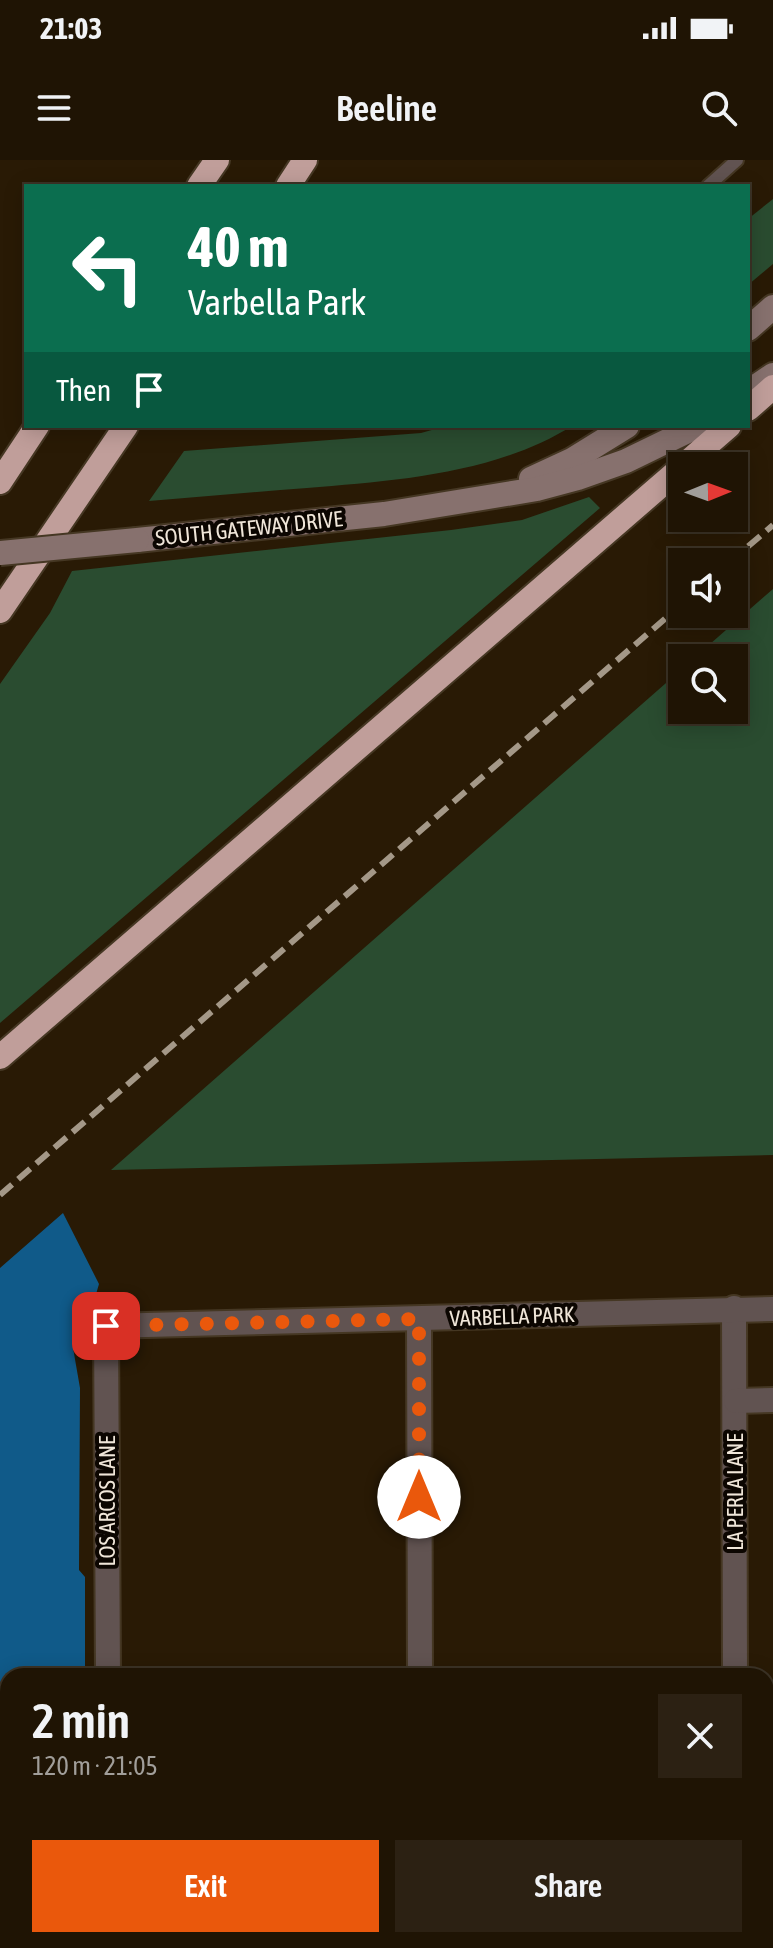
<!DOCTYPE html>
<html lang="en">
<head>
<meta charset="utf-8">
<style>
	body { margin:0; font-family:"Asap Condensed",sans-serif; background:#2c2113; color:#f1f3f6; height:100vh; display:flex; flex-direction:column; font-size:30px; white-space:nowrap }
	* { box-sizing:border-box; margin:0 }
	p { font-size:26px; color:#a19e9a }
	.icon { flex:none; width:44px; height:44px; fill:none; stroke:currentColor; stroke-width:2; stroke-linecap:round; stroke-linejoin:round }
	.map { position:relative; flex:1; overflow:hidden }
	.drawer { position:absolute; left:0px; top:1508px; width:774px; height:280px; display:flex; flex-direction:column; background:#1f1404; border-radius:24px 24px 0 0; box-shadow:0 4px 20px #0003,0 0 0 2px #3c3326 }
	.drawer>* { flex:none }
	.top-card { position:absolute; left:24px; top:24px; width:726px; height:244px; border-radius:0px; box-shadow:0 4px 20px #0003,0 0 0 2px #3c3326; background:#0b6e4f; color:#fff; overflow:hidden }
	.needle { width:52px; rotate:89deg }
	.buttons { position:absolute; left:668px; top:292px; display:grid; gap:16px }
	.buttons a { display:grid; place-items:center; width:80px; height:80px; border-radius:0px; background:#1f1404; box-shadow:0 4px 20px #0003,0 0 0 2px #3c3326; font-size:40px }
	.pin { position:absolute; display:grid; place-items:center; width:68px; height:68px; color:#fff; margin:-34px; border-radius:16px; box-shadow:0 4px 12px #0006 }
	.me { position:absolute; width:88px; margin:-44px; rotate:0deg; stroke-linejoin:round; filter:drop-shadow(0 0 6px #0008) }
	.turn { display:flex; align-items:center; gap:28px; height:168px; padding:0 32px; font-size:36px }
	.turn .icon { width:104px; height:104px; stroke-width:2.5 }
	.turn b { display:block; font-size:56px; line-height:68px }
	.then { display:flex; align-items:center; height:76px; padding:0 32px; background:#0003; gap:16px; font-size:30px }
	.round { display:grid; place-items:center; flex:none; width:84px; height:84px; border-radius:0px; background:#2c2113 }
	.summary { display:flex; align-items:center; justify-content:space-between; height:136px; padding:0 32px }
	h1 { font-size:48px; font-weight:600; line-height:60px }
	.action { display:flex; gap:16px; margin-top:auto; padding:16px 32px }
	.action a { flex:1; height:92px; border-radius:0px; background:#ea580c; color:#fff; font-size:32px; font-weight:600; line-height:92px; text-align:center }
	.action a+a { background:#2c2113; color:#f1f3f6 }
	.status { display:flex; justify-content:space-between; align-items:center; height:56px; padding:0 40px; background:#1f1404; direction:ltr }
	.status svg { height:22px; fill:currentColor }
	header { display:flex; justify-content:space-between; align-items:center; height:104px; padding:0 32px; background:#1f1404; font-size:36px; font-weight:600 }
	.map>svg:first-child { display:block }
	.green { fill:#2a4c30 }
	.water { fill:#105a89 }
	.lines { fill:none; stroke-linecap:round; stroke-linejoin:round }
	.lane-casing { stroke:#453723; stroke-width:16 }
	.street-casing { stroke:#453723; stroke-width:28 }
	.secondary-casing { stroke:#453723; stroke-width:28 }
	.highway-casing { stroke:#453723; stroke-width:28 }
	.lane { stroke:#615351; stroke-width:12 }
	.street { stroke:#615351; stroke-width:24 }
	.secondary { stroke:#87716e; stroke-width:24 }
	.highway { stroke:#c09e9a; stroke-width:24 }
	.rail { stroke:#a49888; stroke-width:6; stroke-dasharray:16 8; stroke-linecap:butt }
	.secondary-bridge-casing { stroke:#453723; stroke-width:28; stroke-linecap:butt }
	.secondary-bridge { stroke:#87716e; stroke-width:24 }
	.route { stroke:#ea580c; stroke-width:14; stroke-dasharray:0 25.2 }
	.labels { text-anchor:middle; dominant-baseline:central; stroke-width:8; stroke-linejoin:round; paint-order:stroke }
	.street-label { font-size:22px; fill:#f0e6d9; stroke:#0c0601 }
</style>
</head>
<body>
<div class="status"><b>21:03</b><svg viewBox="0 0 49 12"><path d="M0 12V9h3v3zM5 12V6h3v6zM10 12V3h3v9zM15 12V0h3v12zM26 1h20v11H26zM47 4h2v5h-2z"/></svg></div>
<header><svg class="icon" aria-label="menu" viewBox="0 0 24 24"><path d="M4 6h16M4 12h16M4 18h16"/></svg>Beeline<svg class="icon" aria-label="search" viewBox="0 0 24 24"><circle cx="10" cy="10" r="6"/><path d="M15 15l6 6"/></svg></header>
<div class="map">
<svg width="773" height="1788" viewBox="0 0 773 1788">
	<rect width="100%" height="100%" fill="#291a05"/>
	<g class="green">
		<polygon points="773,39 773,104 748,125 748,59"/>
		<path d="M446,266H572C495,314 395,321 307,328C254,332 202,337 149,341L184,291L421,273Z"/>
		<polygon points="589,337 600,348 0,863 0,524 50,453 72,411 451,370 522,360"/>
		<polygon points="773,429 773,995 111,1010 682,509 682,550 734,550 734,498 694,498"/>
	</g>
	<polygon class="water" points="63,1053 99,1124 94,1141 83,1150 74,1164 72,1182 80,1228 79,1410 85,1417 85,1516 8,1516 8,1780 86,1780 86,1788 0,1788 0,1108"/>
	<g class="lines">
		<g class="lane-casing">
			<polyline id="lane" points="708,26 737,0"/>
		</g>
		<g class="street-casing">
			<g id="street">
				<polyline points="734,1148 735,1516"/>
				<polyline points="419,1159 420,1516"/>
				<polyline points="736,1241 773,1240"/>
				<polyline points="108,1516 106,1166 773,1149"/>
				<polyline points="110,1780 110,1788"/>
			</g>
		</g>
		<g class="secondary-casing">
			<g id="secondary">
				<polyline points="748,169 773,147"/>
				<polyline points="748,232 773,215"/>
				<polyline points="531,319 572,300 627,266"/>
				<polyline points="137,380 384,354 537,329 578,318 626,301 698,266"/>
			</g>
		</g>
		<g class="highway-casing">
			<g id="highway">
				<polyline points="199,26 217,0"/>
				<polyline points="288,26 305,0"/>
				<polyline points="748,249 773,227"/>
				<polyline points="683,306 729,266"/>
				<polyline points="0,322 37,266"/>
				<polyline points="0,451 126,266"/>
				<polyline points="0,897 682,307"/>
			</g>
		</g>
		<use href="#lane" class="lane"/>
		<use href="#street" class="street"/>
		<use href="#secondary" class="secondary"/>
		<use href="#highway" class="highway"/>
		<g class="rail">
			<polyline points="730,402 773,365"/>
			<polyline points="0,1035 682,444"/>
		</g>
		<g class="secondary-bridge-casing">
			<polyline id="secondary-bridge" points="0,393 137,380"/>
		</g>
		<use href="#secondary-bridge" class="secondary-bridge"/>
	</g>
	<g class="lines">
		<polyline class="route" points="106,1166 419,1159 419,1337"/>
	</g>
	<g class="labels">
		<g class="street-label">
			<text transform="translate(249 368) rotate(-6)">SOUTH GATEWAY DRIVE</text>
			<text transform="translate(512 1156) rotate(-2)">VARBELLA PARK</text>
			<text transform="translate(735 1332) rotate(-90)">LA PERLA LANE</text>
			<text transform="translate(107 1341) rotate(-90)">LOS ARCOS LANE</text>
		</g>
	</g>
</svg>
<div class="buttons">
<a><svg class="needle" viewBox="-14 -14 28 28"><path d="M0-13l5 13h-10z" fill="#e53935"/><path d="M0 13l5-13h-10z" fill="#a19e9a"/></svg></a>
<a><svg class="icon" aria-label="sound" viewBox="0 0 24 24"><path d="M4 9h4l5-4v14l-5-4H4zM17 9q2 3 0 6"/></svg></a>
<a><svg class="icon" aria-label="search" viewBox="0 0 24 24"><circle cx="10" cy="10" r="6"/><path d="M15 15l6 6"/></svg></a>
</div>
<div class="pin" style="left:106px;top:1166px;background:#d93025"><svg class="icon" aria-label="arrive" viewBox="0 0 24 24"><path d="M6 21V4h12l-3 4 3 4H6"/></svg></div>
<svg class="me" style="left:419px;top:1337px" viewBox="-20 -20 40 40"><circle r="19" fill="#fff"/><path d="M0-13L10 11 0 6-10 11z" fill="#ea580c"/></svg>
<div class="top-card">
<div class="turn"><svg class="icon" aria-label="left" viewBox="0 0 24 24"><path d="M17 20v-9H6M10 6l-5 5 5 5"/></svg><div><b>40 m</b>Varbella Park</div></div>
<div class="then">Then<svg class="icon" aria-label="arrive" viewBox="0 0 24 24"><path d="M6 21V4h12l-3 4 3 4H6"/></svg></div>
</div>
<section class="drawer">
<div class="summary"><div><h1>2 min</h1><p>120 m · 21:05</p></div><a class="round"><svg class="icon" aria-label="close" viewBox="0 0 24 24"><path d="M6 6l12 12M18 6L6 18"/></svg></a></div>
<div class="action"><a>Exit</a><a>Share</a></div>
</section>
</div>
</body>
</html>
